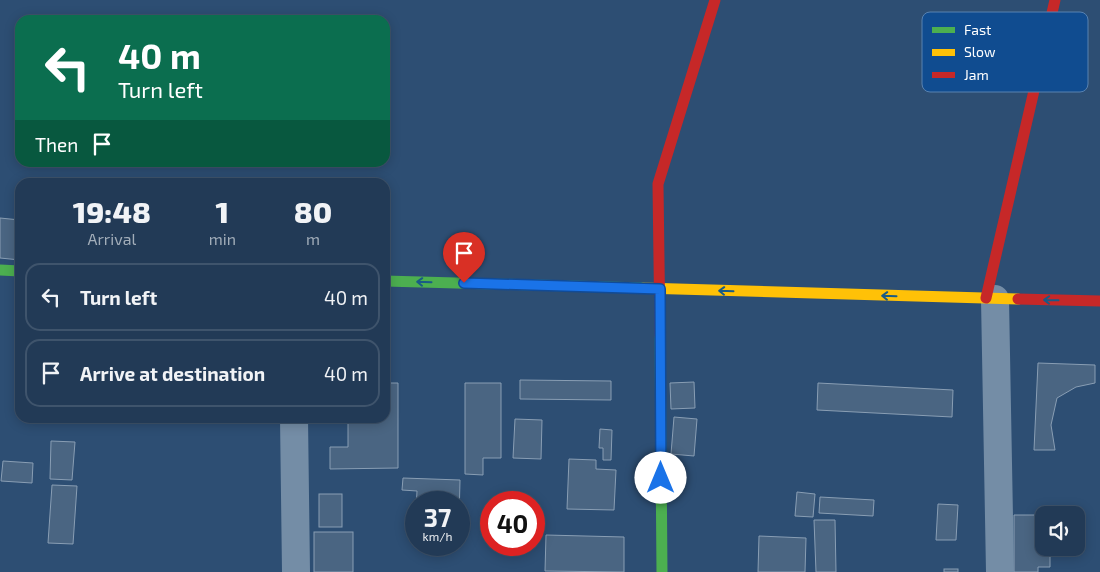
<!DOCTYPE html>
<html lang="en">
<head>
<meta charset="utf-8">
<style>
	body { margin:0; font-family:"Exo 2",sans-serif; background:#2e4560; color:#f1f3f6; height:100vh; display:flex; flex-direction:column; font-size:19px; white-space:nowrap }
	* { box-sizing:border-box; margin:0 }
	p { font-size:16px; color:#a2adb9 }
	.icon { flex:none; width:28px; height:28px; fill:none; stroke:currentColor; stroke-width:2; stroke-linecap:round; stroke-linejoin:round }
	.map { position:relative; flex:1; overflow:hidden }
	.drawer { position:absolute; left:15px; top:178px; width:375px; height:245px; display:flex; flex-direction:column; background:#223a56; border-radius:15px; box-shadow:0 2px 12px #0003,0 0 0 1px #3f546c }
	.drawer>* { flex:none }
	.guide { position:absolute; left:15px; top:15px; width:375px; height:152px; border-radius:15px; box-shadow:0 2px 12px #0003,0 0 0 1px #3f546c; background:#0b6e4f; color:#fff; overflow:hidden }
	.buttons { position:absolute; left:1035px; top:506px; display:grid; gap:10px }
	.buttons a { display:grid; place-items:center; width:50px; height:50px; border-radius:10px; background:#223a56; box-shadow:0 2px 12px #0003,0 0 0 1px #3f546c; font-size:25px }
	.speed { position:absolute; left:405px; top:491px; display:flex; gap:10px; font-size:25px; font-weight:700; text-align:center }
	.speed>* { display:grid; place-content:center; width:65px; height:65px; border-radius:50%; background:#223a56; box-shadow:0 2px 12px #0003,0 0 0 1px #3f546c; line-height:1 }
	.speed small { font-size:12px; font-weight:400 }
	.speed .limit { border:8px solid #d22; background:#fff; color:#111 }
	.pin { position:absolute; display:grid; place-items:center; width:42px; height:42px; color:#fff; margin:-51px -21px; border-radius:50% 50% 50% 0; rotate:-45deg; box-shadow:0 0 5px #0007 }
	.pin .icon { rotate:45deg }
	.me { position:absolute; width:55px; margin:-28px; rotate:0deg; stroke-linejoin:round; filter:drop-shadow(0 0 4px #0008) }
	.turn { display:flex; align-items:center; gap:18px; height:105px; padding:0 20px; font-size:22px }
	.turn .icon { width:65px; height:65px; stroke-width:2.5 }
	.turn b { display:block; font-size:35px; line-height:42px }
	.then { display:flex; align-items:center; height:48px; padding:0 20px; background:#0003; gap:10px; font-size:19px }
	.eta { display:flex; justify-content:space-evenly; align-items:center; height:85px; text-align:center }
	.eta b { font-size:30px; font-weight:800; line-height:35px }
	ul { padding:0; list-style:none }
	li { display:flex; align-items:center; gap:15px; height:68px; margin:0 10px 8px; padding:0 10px; border:2px solid #3f546c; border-radius:15px }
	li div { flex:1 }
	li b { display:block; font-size:19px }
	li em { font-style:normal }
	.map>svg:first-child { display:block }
	.building { fill:#4a6582; stroke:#899eb4 }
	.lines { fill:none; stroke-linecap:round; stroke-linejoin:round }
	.street { stroke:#748da6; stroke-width:28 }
	.fast { stroke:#4caf50; stroke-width:11 }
	.slow { stroke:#ffc107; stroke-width:11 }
	.jam { stroke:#c62828; stroke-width:11 }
	.oneway { stroke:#195b86 }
	.route-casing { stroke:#114b97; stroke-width:12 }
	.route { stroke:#1a73e8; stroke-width:9 }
	.key { fill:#104c90; stroke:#5882b1; stroke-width:1 }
	.key-label { font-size:14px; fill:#fff }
</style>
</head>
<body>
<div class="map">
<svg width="1100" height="572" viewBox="0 0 1100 572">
	<rect width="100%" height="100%" fill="#2d4e73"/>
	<g class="building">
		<polygon points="0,218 20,220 20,260 0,258"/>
		<polygon points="1038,363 1095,365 1095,383 1076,387 1057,398 1051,425 1055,450 1034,450"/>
		<polygon points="520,380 611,381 611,400 520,399"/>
		<polygon points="694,382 695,408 671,409 670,383"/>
		<polygon points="385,383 398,383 398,468 330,469 330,447 348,447 348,418 385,418"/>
		<polygon points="465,383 501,383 501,458 483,458 483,475 465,474"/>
		<polygon points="818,383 953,390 952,417 817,410"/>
		<polygon points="674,417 697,419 694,456 671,454"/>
		<polygon points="515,419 542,420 541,459 513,458"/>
		<polygon points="600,429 612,430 611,460 603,460 603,448 599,448"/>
		<polygon points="51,441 75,442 72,480 50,479"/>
		<polygon points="569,459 596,460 596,469 616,470 614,510 567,509"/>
		<polygon points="3,461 33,463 32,483 1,481"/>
		<polygon points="403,478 460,480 459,520 459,502 416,502 416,528 415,528 417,491 402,490"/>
		<polygon points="52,485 77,486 73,544 48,543"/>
		<polygon points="797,492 815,494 813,517 795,516"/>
		<rect x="319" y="494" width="23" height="33"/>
		<polygon points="820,497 874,500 873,516 819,513"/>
		<polygon points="938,504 958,505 956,540 936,540"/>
		<polygon points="1014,515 1044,515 1044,548 1050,548 1050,567 1038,567 1038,572 1014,572"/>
		<polygon points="814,520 835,520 836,572 816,572"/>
		<rect x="314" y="532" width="39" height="40"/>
		<polygon points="546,535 624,537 624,572 545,571"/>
		<polygon points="759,536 806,538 805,572 758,572"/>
		<rect x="944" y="569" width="14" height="3"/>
	</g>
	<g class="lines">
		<g class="street">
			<polyline points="995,299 1000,572"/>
			<polyline points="294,418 296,572"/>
		</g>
		<g class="fast">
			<polyline points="0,270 20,271"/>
			<polyline points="385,281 643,288"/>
			<polyline points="660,336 662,572"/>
		</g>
		<polyline class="slow" points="643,288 1018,299"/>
		<g class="jam">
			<polyline points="986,298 1055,0"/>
			<polyline points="1018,299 1100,301"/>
			<polyline points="660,336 658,184 715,0"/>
		</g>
	</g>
	<defs><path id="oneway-shaft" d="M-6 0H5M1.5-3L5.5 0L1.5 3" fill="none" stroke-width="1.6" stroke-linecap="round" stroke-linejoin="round" transform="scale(1.25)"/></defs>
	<g class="oneway">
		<use href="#oneway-shaft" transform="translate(424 282) rotate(-178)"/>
		<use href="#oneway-shaft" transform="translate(726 291) rotate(-178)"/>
		<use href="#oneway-shaft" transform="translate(889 296) rotate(-178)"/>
		<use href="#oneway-shaft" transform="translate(1051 300) rotate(-179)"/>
	</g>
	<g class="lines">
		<g class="route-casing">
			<polyline id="route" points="464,283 660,289 661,478"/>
		</g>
		<use href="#route" class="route"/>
	</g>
	<rect x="922" y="12" width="166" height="80" rx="8" class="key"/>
	<rect x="932" y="27" width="23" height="6" fill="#4caf50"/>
	<rect x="932" y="49" width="23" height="7" fill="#ffc107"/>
	<rect x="932" y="72" width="23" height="6" fill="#c62828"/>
	<g class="key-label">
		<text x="964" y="35">Fast</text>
		<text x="964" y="57">Slow</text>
		<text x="964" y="80">Jam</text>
	</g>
</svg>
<div class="buttons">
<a><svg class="icon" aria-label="sound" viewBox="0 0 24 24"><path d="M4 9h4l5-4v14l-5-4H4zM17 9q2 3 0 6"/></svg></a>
</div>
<div class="speed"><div>37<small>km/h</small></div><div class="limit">40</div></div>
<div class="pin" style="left:464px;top:283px;background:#d93025"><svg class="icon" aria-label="arrive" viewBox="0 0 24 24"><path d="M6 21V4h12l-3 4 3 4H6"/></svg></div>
<svg class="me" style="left:661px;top:478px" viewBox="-20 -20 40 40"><circle r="19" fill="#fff"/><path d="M0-13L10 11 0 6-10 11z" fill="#1a73e8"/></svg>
<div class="guide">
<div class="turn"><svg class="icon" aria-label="left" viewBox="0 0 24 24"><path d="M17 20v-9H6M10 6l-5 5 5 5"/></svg><div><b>40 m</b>Turn left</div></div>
<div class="then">Then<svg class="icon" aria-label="arrive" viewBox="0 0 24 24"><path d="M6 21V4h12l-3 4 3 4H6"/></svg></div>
</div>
<section class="drawer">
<div class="eta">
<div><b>19:48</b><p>Arrival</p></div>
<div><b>1</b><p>min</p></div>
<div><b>80</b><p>m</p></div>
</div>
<ul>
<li><svg class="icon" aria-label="left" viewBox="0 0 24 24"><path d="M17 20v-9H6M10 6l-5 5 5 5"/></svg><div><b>Turn left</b></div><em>40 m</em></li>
<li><svg class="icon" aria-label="arrive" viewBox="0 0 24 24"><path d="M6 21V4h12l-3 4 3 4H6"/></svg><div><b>Arrive at destination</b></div><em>40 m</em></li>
</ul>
</section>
</div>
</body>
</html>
